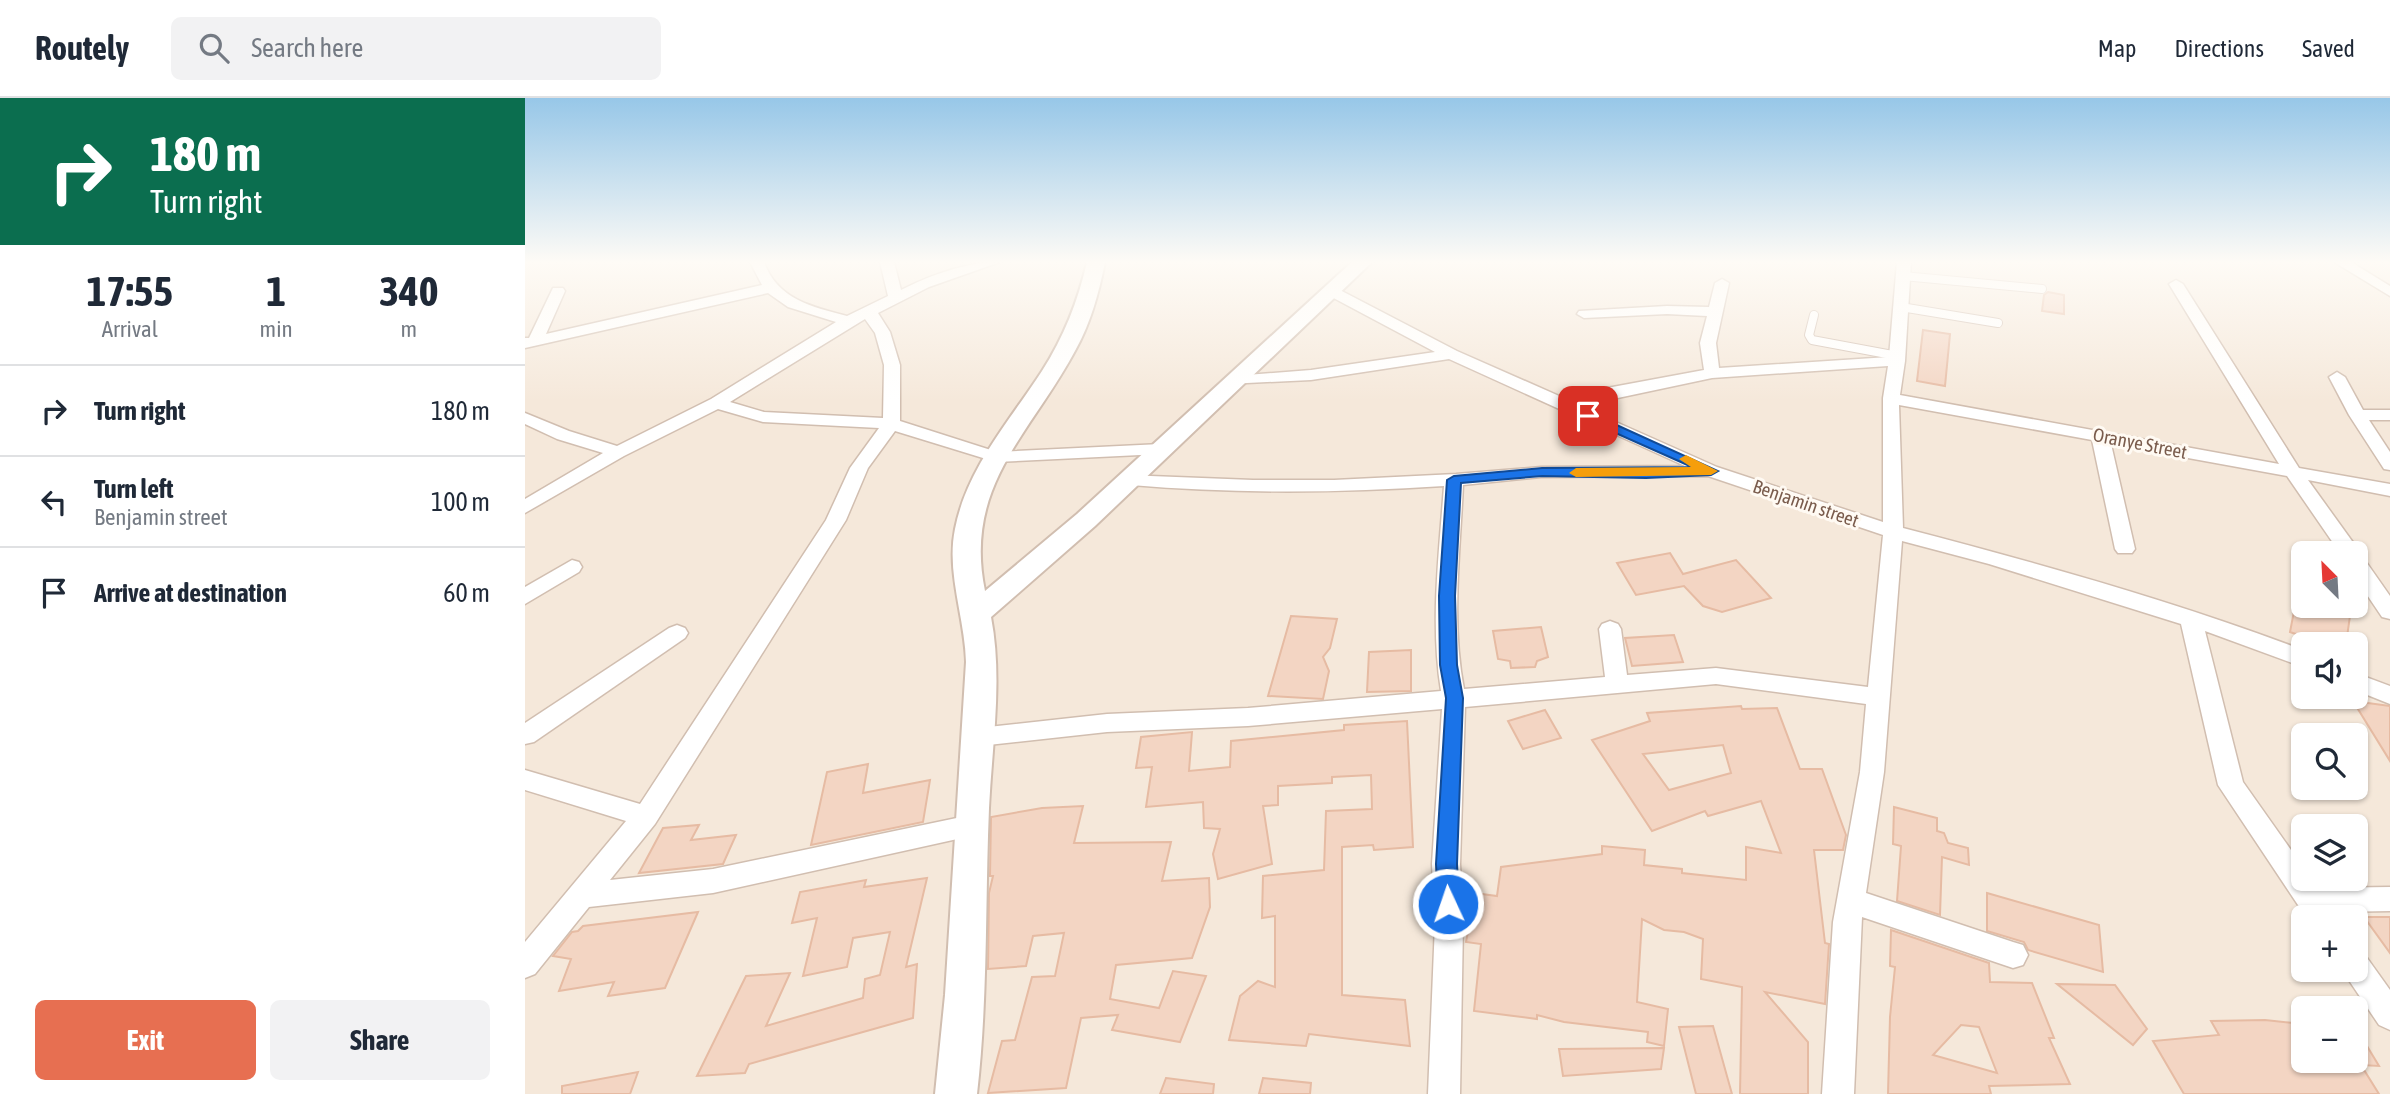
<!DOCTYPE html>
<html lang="en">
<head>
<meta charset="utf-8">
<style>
	body { margin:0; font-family:"Asap Condensed",sans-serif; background:#f2f2f3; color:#1f2937; height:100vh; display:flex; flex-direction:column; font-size:26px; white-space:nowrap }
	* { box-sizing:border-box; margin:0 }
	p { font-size:23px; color:#747a83 }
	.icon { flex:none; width:38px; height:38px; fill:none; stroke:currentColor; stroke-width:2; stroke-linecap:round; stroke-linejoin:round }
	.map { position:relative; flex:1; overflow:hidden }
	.details { display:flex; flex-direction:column; background:#fff; width:525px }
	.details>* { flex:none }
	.guide { background:#0b6e4f; color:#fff; overflow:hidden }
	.needle { width:46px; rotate:336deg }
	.buttons { position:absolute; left:1766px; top:443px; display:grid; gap:14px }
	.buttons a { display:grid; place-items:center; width:77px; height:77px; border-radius:10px; background:#fff; box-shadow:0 2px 5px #0004; font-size:35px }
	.pin { position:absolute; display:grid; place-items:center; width:60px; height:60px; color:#fff; margin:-30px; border-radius:14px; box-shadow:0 4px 10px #0006 }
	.me { position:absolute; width:77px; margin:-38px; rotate:357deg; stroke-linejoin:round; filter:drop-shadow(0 0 5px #0008) }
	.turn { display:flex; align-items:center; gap:24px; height:147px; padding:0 35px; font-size:32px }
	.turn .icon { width:91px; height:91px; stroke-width:2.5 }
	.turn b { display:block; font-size:49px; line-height:60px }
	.eta { display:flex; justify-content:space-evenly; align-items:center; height:119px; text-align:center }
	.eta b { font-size:42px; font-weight:700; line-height:49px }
	.cta { display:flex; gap:14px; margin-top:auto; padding:14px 35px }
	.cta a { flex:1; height:80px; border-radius:10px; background:#e76f51; color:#fff; font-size:28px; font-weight:700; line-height:80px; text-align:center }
	.cta a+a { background:#f2f2f3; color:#1f2937 }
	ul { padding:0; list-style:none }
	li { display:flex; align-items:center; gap:21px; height:91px; padding:0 35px; border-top:2px solid #e0e1e3 }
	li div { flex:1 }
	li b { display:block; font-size:26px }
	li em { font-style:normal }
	header { display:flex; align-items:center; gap:42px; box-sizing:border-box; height:98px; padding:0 35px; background:#fff; border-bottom:2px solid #e0e1e3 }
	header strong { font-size:33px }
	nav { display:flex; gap:38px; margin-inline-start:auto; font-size:24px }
	.search { width:490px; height:63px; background:#f2f2f3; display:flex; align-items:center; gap:18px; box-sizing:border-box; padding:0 24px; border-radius:10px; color:#747a83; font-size:26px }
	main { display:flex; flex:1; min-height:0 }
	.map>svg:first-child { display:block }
	.residential { fill:#f5e8da; fill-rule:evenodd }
	.building { fill:#f3d5c3; stroke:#e6bba3; stroke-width:2; fill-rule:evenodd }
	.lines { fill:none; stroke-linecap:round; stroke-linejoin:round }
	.service-casing { stroke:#d1beb0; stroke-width:10 }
	.minor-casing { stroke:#d1beb0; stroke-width:3 }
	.tertiary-casing { stroke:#d1beb0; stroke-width:4 }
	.service { stroke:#fff; stroke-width:8 }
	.minor { fill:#fff; fill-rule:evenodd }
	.tertiary { fill:#fff; fill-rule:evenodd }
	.route { fill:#1a73e8; stroke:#114b97; stroke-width:2 }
	.slow { fill:#f59e0b }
	.labels { text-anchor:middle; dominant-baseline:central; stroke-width:6; stroke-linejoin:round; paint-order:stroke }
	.street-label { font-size:19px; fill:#7a5c4d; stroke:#fffaf3 }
</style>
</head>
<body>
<header>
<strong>Routely</strong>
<div class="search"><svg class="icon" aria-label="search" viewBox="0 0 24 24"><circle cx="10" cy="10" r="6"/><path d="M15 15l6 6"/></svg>Search here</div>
<nav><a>Map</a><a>Directions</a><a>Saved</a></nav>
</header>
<main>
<section class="details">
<div class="guide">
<div class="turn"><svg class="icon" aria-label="right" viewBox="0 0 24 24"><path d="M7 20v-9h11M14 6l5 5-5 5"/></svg><div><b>180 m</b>Turn right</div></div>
</div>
<div class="eta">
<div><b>17:55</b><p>Arrival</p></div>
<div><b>1</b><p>min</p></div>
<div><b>340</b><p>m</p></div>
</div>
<ul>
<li><svg class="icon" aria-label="right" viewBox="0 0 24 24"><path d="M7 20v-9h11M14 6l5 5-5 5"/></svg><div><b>Turn right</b></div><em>180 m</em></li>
<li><svg class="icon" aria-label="left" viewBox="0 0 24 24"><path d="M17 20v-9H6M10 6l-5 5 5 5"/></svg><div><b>Turn left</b><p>Benjamin street</p></div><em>100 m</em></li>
<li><svg class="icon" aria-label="arrive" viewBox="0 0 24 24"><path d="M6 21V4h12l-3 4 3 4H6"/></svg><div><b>Arrive at destination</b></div><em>60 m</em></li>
</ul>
<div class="cta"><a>Exit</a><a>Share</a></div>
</section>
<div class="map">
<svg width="1865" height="996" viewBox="0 0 1865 996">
	<rect width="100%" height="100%" fill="#fdf6ec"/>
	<path class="residential" d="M0,164H1865V996H0ZM1778,455H1830V508H1778ZM1778,546H1830V598H1778ZM1778,637H1830V690H1778ZM1778,728H1830V780H1778ZM1778,819H1830V872H1778ZM1778,910H1830V962H1778Z"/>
	<g class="building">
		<polygon points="1523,194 1539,197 1539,216 1517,213 1519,197"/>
		<polygon points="1398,232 1425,236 1420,288 1392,283"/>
		<polygon points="1145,455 1158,476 1211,462 1246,500 1197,514 1178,508 1159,488 1111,497 1092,465"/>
		<polygon points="1770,508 1796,508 1825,518 1821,546 1799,546 1765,534"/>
		<polygon points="766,518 812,521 805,550 798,559 804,573 798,601 743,598"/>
		<polygon points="1016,529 1023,559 1012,563 1010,569 986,570 985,563 973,561 968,533"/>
		<polygon points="1149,537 1158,564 1107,568 1100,540"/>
		<polygon points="886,552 886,593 842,594 844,554"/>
		<polygon points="1828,603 1865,608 1865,663"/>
		<path d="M1216,608L1217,611L1252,610L1275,671H1297L1321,737L1318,752H1289L1300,845L1304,846L1300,906L1240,894L1283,944V996H1215L1217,889L1176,881L1178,841L1159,834L1139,832L1117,821L1112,904L1143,911L1139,948L1122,944L1123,934L1039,924L1012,917V921L949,913L956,846L941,844L950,795L972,798L976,769L1077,756V748L1120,752L1119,767L1157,771V775L1221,782V749L1256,755L1236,703L1183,718L1180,713L1127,733L1067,642L1125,623L1122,615ZM1198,647L1206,675L1144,692L1118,656Z"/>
		<polygon points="1020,612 1036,640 998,651 983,623"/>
		<polygon points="882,623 888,749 849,752 848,747 817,749 817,897 880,902 885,948 784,936 781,948 704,942 715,898 733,883 750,889 750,818 737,820 738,778 799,772 801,713 847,711 846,677 807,679 807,685 753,688 753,707 738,708 747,766 693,781 688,756 695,731 679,730 678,704 621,709 627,669 611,670 616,639 667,634 664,673 705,669 706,643 819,632 819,627"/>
		<polygon points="343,666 338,695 405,682 398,724 286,747 302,674"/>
		<polygon points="558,708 549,745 646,744 637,783 684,780 685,809 667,860 591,867 585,901 634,910 648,873 681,878 655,944 587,932 593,917 556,920 541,990 463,995 477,943 490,942 507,879 530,878 539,835 508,838 501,868 463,871 464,795 468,778 465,778 466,719 517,710"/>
		<polygon points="1369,709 1412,720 1412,733 1419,735 1423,745 1443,750 1444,767 1417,759 1415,817 1372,803 1376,748 1368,746"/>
		<polygon points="174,727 166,742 211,737 198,766 114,775 138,730"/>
		<polygon points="402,780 381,869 392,866 388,920 224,966 220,975 172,978 221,878 265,875 241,928 338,900 340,881 355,877 365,834 328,840 322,869 278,878 292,820 267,825 275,794 341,782 339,789"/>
		<polygon points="1462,795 1574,827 1578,874 1503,852 1499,844 1462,833"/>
		<polygon points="173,814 140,890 83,898 89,884 34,893 46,861 28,858 47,834 53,833 58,828"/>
		<polygon points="1839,819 1865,819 1865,855"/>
		<path d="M1366,832L1464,865L1465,884L1507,885L1529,940H1524L1545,986L1464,988L1466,996H1363L1365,919L1370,869L1365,868ZM1436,927L1454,929L1472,975L1408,957Z"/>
		<polygon points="1532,886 1590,887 1622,931 1608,947"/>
		<polygon points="1740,922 1778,926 1778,962 1830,962 1830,928 1854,968 1836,967 1854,996 1659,996 1628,943 1694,937 1686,923"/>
		<polygon points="1188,928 1207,996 1171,996 1154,929"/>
		<polygon points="1139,950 1136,971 1038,978 1034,951"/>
		<polygon points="113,974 105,996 37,996 37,988"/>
		<polygon points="641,980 689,986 688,996 635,996"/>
		<polygon points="738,980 786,985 785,996 734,996"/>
	</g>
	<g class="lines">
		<g class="service-casing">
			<g id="service">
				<polyline points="1378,178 1517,191"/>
				<polyline points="1376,209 1473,225"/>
				<polyline points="1289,217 1284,237 1287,242 1373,258"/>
			</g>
		</g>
		<g class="minor-casing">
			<g id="minor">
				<path d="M225,164H239C252,201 287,209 322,218L363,198L355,164H369L376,192C406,177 441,164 475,164L404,189L353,215L365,234L375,267V323L472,354L636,346L645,351L636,356L471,364L370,333L343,370L321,422L130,726L85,782L188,771L446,717L455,720L459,728L455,736L188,795L64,809L10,876L0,880V844L101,723L0,692V672L115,706L301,422L325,370L354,330L238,324L193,311L99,358L0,415V401L78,355L32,341L0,326V315L44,333L92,348L186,301L311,224L263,209L243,195L0,250V240H4L28,190H38L40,193L21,236L237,187ZM340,221L350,235L359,267L358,320L239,314L205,304Z"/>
				<path d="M1372,164H1386L1380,263L1375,297L1754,366L1644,186L1651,182L1658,186L1774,370L1865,386V398L1783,382L1832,450L1833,457L1837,458L1865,498V521L1857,519L1830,479V455H1815L1762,378L1586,346L1610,451L1607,455H1593L1590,451L1567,342L1374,307L1378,430C1512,465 1648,503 1778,552V569L1680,533L1718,684L1778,769V780H1786L1793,790L1865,789V813L1809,814L1811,819H1781L1693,687L1656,526L1464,466L1377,443L1359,674L1341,795L1488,844L1498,847L1503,857L1498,867L1488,870L1337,819L1329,996H1297L1308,824L1335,674L1341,606L1191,586L940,609L935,766L938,826L935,996H903L910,826L907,766L917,611L723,628L582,634L454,648L445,646L442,639L445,632L454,630L582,616L723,610L916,593C905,526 914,456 919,388C815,395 711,396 606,387L600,385L597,381L600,377L728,382H809L931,376L1016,369L1160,368L924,261L786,282L702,286L700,283L702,280L708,278L786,272L910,254L801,196V190H811L932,253L1041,301L1082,290L1179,272L1175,245L1182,218L1142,216L1059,220L1052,216L1054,213L1142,208L1184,209L1190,185L1197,181L1204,185L1191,245L1194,270L1364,259ZM1363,268L1358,300V424L1192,369L1055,308L1187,280ZM1183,378L1358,437L1343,589L1191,570L1102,577L1096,531L1093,526L1085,523L1077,526L1074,531L1080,579L939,591C926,525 935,454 938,387L1016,379Z"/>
				<polygon points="1809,164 1826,164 1865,188 1865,198"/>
				<polygon points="1812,274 1820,279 1838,312 1865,312 1865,322 1844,322 1865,354 1865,372 1859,371 1824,317 1804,279"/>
				<polygon points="47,462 54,464 57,469 54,474 0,506 0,489"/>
				<polygon points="152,527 160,530 163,535 160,540 9,644 0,646 0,625 144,530"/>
				<polygon points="1830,575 1865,588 1865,606 1830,592"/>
				<polygon points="1830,854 1840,857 1865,892 1865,932 1854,927 1817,872 1830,872"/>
			</g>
		</g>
		<g class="tertiary-casing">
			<path id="tertiary" d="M562,164H580C574,194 566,224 551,251C506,336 438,387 460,493L552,416L827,164H847L570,428L466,519C478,581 467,647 464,710C460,805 463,901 452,996H410L420,897L441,564C440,520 421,475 430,431C442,370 484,324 517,273C539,239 553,203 562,164Z"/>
		</g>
		<use href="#service" class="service"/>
		<use href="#minor" class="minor"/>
		<use href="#tertiary" class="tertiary"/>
	</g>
	<linearGradient id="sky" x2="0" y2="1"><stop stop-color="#97c7e8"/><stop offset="0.54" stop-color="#fefbf6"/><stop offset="1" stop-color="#fefbf6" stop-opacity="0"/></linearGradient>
	<rect width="1865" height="304" fill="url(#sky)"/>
	<polygon class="route" points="1063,314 1193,373 1186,377 1121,380 1017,378 936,385 930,498 932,567 938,600 932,766 934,806 931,813 923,815 916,813 913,806 911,766 921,600 915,567 914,498 922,382 929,378 1017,370 1167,369 1059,321 1057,318"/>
	<polygon class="slow" points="1161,357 1193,373 1186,377 1051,379 1044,375 1051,370 1166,369 1154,361"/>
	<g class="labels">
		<g class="street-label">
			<text transform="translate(1615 345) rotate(11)">Oranye Street</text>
			<text transform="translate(1281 405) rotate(19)">Benjamin street</text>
		</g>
	</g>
</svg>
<div class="buttons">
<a><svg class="needle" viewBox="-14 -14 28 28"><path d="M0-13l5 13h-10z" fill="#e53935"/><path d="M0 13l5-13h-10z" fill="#747a83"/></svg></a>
<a><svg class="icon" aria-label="sound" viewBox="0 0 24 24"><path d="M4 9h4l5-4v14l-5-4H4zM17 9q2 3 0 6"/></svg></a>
<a><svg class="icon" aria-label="search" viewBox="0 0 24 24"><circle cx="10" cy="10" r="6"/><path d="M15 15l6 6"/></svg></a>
<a><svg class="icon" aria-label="layers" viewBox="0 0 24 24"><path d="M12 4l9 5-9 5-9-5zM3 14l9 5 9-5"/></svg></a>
<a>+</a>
<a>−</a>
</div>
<div class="pin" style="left:1063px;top:318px;background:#d93025"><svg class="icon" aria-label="arrive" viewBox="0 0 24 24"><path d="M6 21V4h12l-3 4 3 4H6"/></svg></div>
<svg class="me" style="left:923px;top:806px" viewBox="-20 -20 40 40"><circle r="17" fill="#1a73e8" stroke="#fff" stroke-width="3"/><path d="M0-11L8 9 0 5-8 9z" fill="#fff"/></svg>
</div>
</main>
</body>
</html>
